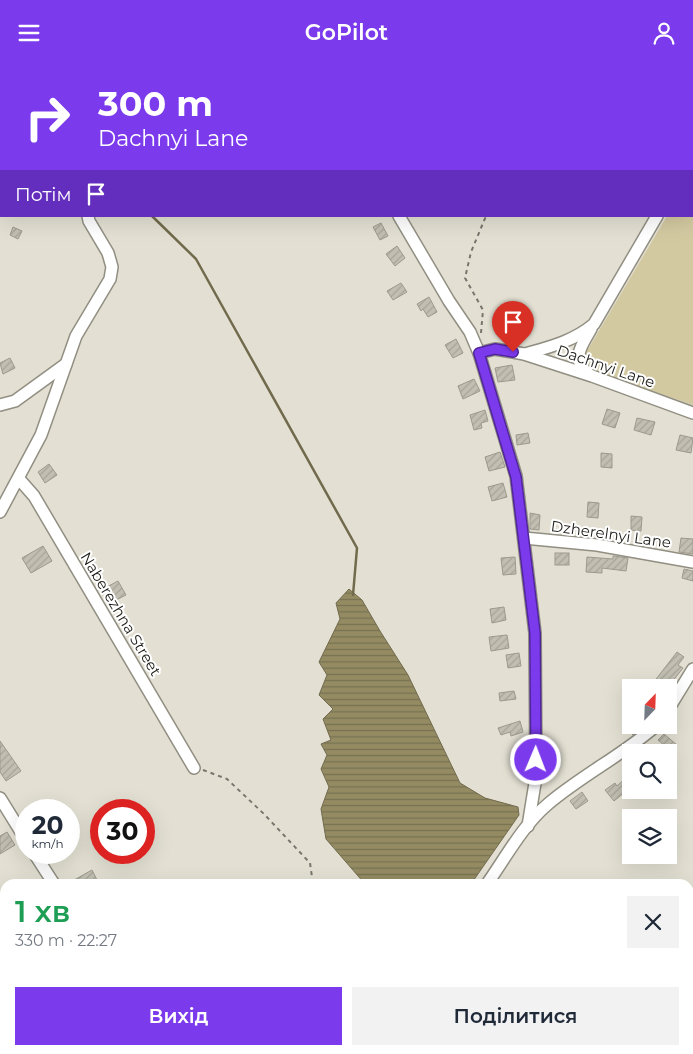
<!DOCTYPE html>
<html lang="uk">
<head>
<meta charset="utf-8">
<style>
	body { margin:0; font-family:Montserrat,sans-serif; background:#f2f2f3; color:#1f2937; height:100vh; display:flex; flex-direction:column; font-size:19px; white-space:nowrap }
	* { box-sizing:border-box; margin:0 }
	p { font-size:16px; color:#747a83 }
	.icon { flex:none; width:28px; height:28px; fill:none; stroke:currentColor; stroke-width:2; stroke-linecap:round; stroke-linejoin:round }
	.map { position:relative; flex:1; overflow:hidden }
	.drawer { position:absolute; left:0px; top:814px; width:694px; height:176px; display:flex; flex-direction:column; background:#fff; border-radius:15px 15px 0 0; box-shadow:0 5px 20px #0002 }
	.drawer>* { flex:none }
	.banner { position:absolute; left:0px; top:0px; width:694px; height:152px; box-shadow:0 5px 20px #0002; background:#7c3aed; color:#fff; overflow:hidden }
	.needle { width:32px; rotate:23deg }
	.fabs { position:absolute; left:622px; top:614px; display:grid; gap:10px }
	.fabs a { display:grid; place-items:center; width:55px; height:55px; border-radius:0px; background:#fff; box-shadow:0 5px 20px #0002; font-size:25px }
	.speed { position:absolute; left:15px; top:734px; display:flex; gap:10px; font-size:25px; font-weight:700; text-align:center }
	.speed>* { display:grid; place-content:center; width:65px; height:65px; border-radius:50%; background:#fff; box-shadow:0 5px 20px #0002; line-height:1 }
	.speed small { font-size:12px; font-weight:400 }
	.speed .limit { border:8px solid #d22; background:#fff; color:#111 }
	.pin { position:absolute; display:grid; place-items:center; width:42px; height:42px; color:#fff; margin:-51px -21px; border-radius:50% 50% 50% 0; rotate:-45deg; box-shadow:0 0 5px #0007 }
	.pin .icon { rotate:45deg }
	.me { position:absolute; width:55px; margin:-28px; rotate:1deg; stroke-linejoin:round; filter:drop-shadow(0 0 4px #0008) }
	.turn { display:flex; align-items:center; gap:18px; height:105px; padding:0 15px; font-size:22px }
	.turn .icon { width:65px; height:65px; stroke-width:2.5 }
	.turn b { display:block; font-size:35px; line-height:42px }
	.then { display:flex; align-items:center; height:48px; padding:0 15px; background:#0003; gap:10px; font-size:19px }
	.round { display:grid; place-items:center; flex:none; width:52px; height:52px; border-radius:0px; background:#f2f2f3 }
	.overview { display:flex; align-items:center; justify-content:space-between; height:85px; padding:0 15px }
	h1 { font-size:30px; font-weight:600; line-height:38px; color:#1e9e55 }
	.action { display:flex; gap:10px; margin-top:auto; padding:10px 15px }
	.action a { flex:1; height:58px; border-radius:0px; background:#7c3aed; color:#fff; font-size:20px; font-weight:600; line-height:58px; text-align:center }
	.action a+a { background:#f2f2f3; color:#1f2937 }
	header { display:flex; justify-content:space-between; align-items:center; height:65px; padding:0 15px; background:#7c3aed; color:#fff; font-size:22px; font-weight:600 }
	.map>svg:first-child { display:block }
	.green { fill:#d3c9a1 }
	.water { fill:url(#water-rules); stroke:#716a4c }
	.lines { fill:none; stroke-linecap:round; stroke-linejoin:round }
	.stream { stroke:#716a4c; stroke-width:2.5 }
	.building { fill:url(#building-hatch); stroke:#9c998d }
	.minor-casing { stroke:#918e82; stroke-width:14 }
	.path { stroke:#77756d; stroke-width:2; stroke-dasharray:4 4; stroke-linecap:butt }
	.minor { stroke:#fff; stroke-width:11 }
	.route-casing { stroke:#51269a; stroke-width:12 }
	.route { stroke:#7c3aed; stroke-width:9 }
	.labels { text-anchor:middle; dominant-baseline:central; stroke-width:4; stroke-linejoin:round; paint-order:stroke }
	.street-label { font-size:15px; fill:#1e1d18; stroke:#fff }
</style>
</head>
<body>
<header><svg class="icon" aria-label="menu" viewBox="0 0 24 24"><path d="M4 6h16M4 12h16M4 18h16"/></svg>GoPilot<svg class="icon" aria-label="person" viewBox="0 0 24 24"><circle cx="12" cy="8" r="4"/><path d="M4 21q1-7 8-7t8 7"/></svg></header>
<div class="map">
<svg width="693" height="989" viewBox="0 0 693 989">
	<defs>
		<pattern id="water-rules" width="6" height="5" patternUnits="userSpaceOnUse" patternTransform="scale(1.25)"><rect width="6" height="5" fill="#948b63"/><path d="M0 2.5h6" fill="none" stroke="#787151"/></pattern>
		<pattern id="building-hatch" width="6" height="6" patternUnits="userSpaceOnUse" patternTransform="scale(1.25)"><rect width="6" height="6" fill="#c2bfb2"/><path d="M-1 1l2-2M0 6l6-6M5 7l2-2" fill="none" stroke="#a6a498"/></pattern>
	</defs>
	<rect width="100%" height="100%" fill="#e3e0d3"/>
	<polygon class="green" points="693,107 693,340 588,304 584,291 667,151 692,151"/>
	<polygon class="water" points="349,524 362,535 380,566 408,610 460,718 485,733 518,742 519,750 471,819 365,819 326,774 321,744 329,722 321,704 327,690 321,679 331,675 323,654 333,644 319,630 327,610 319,597 340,554 336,538"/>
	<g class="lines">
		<g class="stream">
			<polyline points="0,2 1,3"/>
			<polyline points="152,151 196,194 357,483 353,530"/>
			<polyline points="625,985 629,989"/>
		</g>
	</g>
	<g class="building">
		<polygon points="381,158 388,171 380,175 373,162"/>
		<polygon points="13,162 22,166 18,174 10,170"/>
		<polygon points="397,181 405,193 395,201 386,189"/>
		<polygon points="401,218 407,227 393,235 387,226"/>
		<polygon points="429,232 437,247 428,252 423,244 421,246 417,239"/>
		<polygon points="456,274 463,288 453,293 445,280"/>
		<polygon points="10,293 15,303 3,309 0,298"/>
		<polygon points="512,300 515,315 498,317 495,303"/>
		<polygon points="474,314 480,326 463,334 458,321"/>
		<polygon points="607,344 620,348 615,363 602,359"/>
		<polygon points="485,345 488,356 481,358 482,363 474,365 470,350"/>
		<polygon points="637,353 655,357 651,370 634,365"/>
		<polygon points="528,368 530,378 517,380 516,370"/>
		<polygon points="680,370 693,373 691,388 676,385"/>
		<polygon points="500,387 505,402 489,406 485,392"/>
		<polygon points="601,388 612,389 612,403 601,402"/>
		<polygon points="49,399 57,410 45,418 38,407"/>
		<polygon points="503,418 507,432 492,436 488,422"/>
		<polygon points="588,437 599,438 598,453 587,452"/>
		<polygon points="530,448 540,450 539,465 530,464"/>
		<polygon points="631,451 642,452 641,466 631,465"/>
		<polygon points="681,473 693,474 693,489 679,487"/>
		<polygon points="43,481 52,496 31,508 22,493"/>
		<rect x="555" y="488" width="14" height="12"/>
		<polygon points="613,491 628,493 626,506 602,503 602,508 586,507 587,492 613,494"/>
		<polygon points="515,492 516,509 503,510 501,493"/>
		<polygon points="684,504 693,506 693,516 682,513"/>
		<polygon points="118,516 126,530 112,537 105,523"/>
		<polygon points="504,542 506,555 492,558 490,544"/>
		<polygon points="507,570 509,583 491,586 489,572"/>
		<polygon points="677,587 684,592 678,600 683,603 668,622 650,622"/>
		<polygon points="519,588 521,601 508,603 506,590"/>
		<polygon points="514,626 516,634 500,636 499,628"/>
		<polygon points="520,656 523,667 511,671 510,667 501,670 498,663"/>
		<polygon points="625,660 640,660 642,662 633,670"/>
		<polygon points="664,669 677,680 671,686 658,675"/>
		<polygon points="0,676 21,706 6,716 0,707"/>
		<polygon points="631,708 631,722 614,736 605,725 615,718 617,721"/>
		<polygon points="582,727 588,736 576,744 570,736"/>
		<polygon points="7,767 15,780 0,789 0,771"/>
		<polygon points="92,805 99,819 67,819"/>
	</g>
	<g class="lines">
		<g class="minor-casing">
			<g id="minor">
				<polyline points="144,0 144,1"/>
				<polyline points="309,0 309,1"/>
				<polyline points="692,89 693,89"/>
				<polyline points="399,151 449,236 470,267 479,288 516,411 535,568 536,712 528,761"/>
				<polyline points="479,288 495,284 524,289 592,311 693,348"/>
				<path d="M525,289C550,282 574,276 594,259L657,151"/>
				<path d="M590,310C570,295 581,281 591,264"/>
				<polyline points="0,340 15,336 66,299"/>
				<polyline points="19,414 34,431 194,703"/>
				<polyline points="0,447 41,370 76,271 110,214 112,202 108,188 89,156 88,151"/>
				<polyline points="524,473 597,480 693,497"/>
				<polyline points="669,643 693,604"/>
				<polyline points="0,733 26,775"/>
				<polyline points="34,788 54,819"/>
				<path d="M487,819C506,792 523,760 548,739C582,710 623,690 657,660"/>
				<polyline points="136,985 138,989"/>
				<polyline points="417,985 417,989"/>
				<polyline points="187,989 193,985"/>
			</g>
		</g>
		<g class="path">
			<polyline points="51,0 53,1"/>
			<polyline points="550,0 551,1"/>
			<polyline points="645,0 646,1"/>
			<polyline points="692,31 693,31"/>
			<polyline points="481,268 483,245 465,213 471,187 486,151"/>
			<polyline points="203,705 227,714 264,749 310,798 313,819"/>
		</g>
		<use href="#minor" class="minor"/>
	</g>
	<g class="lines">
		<g class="route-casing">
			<polyline id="route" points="513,287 495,284 479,288 516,412 535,568 536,695"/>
		</g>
		<use href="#route" class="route"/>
	</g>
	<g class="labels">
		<g class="street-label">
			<text transform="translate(606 301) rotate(19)">Dachnyi Lane</text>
			<text transform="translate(611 469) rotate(8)">Dzherelnyi Lane</text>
			<text transform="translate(121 549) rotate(59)">Naberezhna Street</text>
		</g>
	</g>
</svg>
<div class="fabs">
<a><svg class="needle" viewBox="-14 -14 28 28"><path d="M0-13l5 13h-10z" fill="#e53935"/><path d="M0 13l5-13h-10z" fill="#747a83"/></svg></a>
<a><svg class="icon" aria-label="search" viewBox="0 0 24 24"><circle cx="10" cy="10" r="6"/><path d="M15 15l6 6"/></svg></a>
<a><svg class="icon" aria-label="layers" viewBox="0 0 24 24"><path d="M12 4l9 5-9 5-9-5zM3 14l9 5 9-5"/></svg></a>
</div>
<div class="speed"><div>20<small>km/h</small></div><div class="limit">30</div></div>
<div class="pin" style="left:513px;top:287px;background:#d93025"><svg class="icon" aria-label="arrive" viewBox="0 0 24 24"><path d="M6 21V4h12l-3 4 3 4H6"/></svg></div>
<svg class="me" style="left:536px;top:695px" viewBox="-20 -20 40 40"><circle r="17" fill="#7c3aed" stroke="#fff" stroke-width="3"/><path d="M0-11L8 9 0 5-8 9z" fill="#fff"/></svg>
<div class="banner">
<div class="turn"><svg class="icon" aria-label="right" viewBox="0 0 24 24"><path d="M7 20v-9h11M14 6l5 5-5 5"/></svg><div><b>300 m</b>Dachnyi Lane</div></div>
<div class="then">Потім<svg class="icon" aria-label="arrive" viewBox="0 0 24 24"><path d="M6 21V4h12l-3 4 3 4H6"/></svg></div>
</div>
<section class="drawer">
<div class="overview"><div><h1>1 хв</h1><p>330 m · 22:27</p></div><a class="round"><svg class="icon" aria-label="close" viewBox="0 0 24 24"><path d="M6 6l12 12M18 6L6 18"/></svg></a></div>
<div class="action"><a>Вихід</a><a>Поділитися</a></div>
</section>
</div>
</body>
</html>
